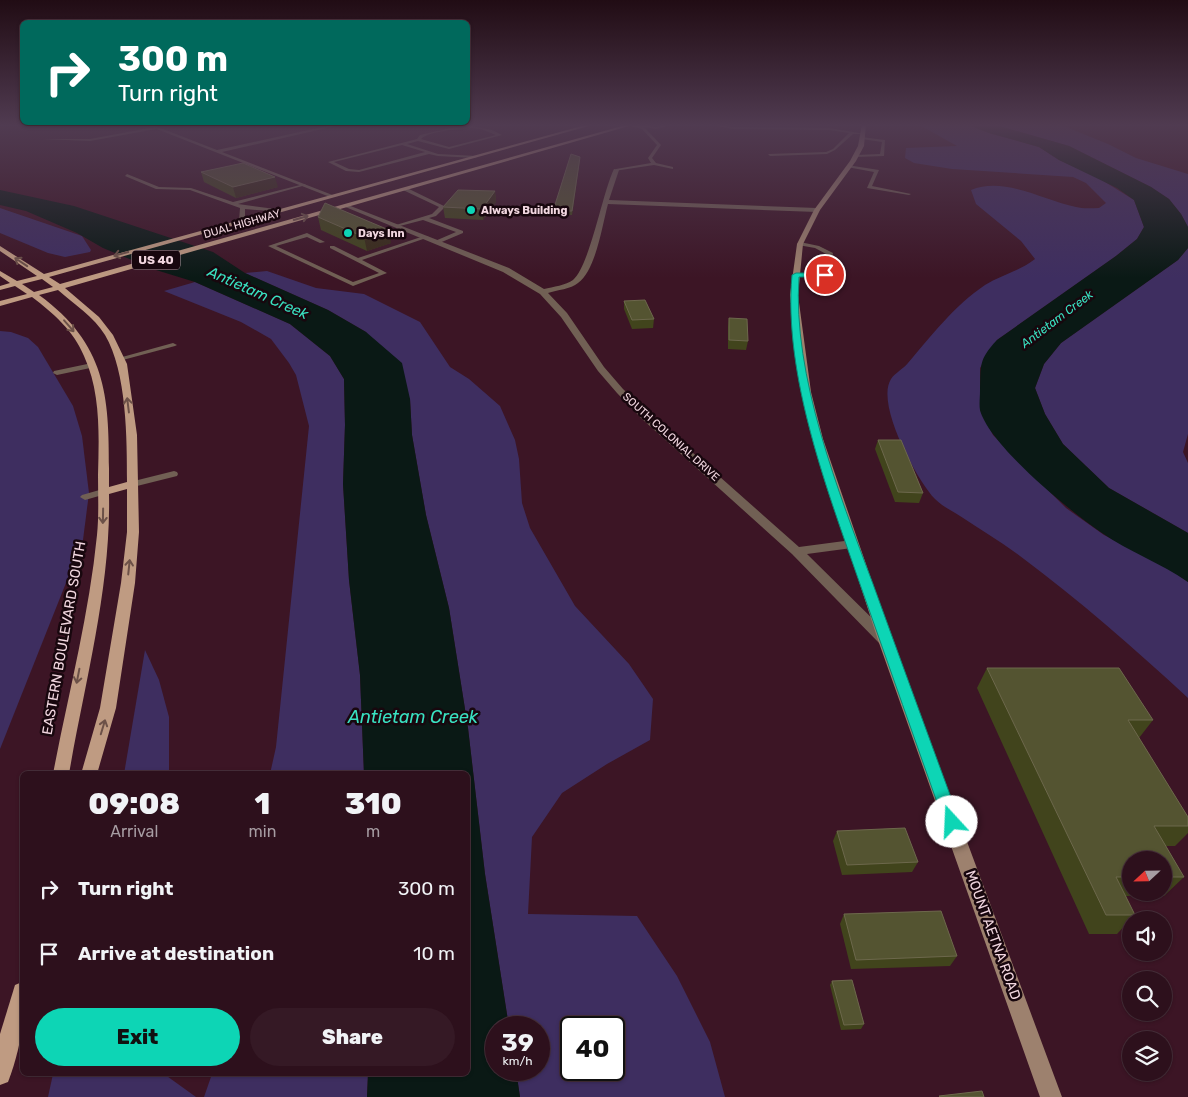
<!DOCTYPE html>
<html lang="en">
<head>
<meta charset="utf-8">
<style>
	body { margin:0; font-family:Rubik,sans-serif; background:#351925; color:#f1f3f6; height:100vh; display:flex; flex-direction:column; font-size:19px; white-space:nowrap }
	* { box-sizing:border-box; margin:0 }
	p { font-size:16px; color:#a79da3 }
	.icon { flex:none; width:28px; height:28px; fill:none; stroke:currentColor; stroke-width:2; stroke-linecap:round; stroke-linejoin:round }
	.map { position:relative; flex:1; overflow:hidden }
	.side { position:absolute; left:20px; top:771px; width:450px; height:305px; display:flex; flex-direction:column; background:#2d101c; border-radius:8px; box-shadow:0 1px 4px #0004,0 0 0 1px #48303b }
	.side>* { flex:none }
	.banner { position:absolute; left:20px; top:20px; width:450px; height:105px; border-radius:8px; box-shadow:0 1px 4px #0004,0 0 0 1px #48303b; background:#00695c; color:#fff; overflow:hidden }
	.needle { width:32px; rotate:248deg }
	.controls { position:absolute; left:1122px; top:851px; display:grid; gap:10px }
	.controls a { display:grid; place-items:center; width:50px; height:50px; border-radius:50%; background:#2d101c; box-shadow:0 1px 4px #0004,0 0 0 1px #48303b; font-size:25px }
	.speed { position:absolute; left:485px; top:1016px; display:flex; gap:10px; font-size:25px; font-weight:700; text-align:center }
	.speed>* { display:grid; place-content:center; width:65px; height:65px; border-radius:50%; background:#2d101c; box-shadow:0 1px 4px #0004,0 0 0 1px #48303b; line-height:1 }
	.speed small { font-size:12px; font-weight:400 }
	.speed .limit { border:2px solid #111; border-radius:8px; background:#fff; color:#111 }
	.pin { position:absolute; display:grid; place-items:center; width:42px; height:42px; color:#fff; margin:-21px; border:2px solid #fff; border-radius:50%; box-shadow:0 1px 5px #0007 }
	.me { position:absolute; width:55px; margin:-28px; rotate:340deg; stroke-linejoin:round; filter:drop-shadow(0 0 4px #0008) }
	.turn { display:flex; align-items:center; gap:18px; height:105px; padding:0 15px; font-size:22px }
	.turn .icon { width:65px; height:65px; stroke-width:2.5 }
	.turn b { display:block; font-size:35px; line-height:42px }
	.eta { display:flex; justify-content:space-evenly; align-items:center; height:85px; text-align:center }
	.eta b { font-size:30px; font-weight:800; line-height:35px }
	.cta { display:flex; gap:10px; margin-top:auto; padding:10px 15px }
	.cta a { flex:1; height:58px; border-radius:30px; background:#0dd5b5; color:#111; font-size:20px; font-weight:800; line-height:58px; text-align:center }
	.cta a+a { background:#351925; color:#f1f3f6 }
	ul { padding:0; list-style:none }
	li { display:flex; align-items:center; gap:15px; height:65px; padding:0 15px }
	li div { flex:1 }
	li b { display:block; font-size:19px }
	li em { font-style:normal }
	.map>svg:first-child { display:block }
	.green { fill:#3e2e60; fill-rule:evenodd }
	.water { fill:#0a1915 }
	.lines { fill:none; stroke-linecap:round; stroke-linejoin:round }
	.lane { fill:#716054; fill-rule:evenodd }
	.street { fill:#716054; fill-rule:evenodd }
	.secondary { fill:#9d816e; fill-rule:evenodd }
	.primary { fill:#bf9b82; fill-rule:evenodd }
	.wall { fill:#41441c; fill-rule:evenodd }
	.shaded-wall { fill:#372b17 }
	.building { fill:#545431; stroke:#6d684c }
	.oneway { stroke:#6c5148 }
	.route { fill:#0dd5b5; stroke:#088a76 }
	.poi-dot { fill:#0dd5b5; stroke:#18070e; stroke-width:2 }
	.labels { text-anchor:middle; dominant-baseline:central; stroke-width:5; stroke-linejoin:round; paint-order:stroke }
	.far-poi-label { font-size:11px; font-weight:bold; fill:#f2d7e0; stroke:#18070e; text-anchor:start }
	.far-street-label { font-size:11px; fill:#f2d7e0; stroke:#18070e }
	.shield { fill:#18070e; stroke:#b199a1; stroke-width:1 }
	.shield-label { font-size:12px; font-weight:bold; fill:#f2d7e0 }
	.far-water-label { font-size:12px; font-style:italic; fill:#39e1c1; stroke:#18070e }
	.street-label { font-size:14px; fill:#f2d7e0; stroke:#18070e }
	.water-label { font-size:15px; font-style:italic; fill:#39e1c1; stroke:#18070e }
	.near-water-label { font-size:18px; font-style:italic; fill:#39e1c1; stroke:#18070e }
</style>
</head>
<body>
<div class="map">
<svg width="1188" height="1097" viewBox="0 0 1188 1097">
	<rect width="100%" height="100%" fill="#3c1525"/>
	<g class="green">
		<path d="M918,124H966L989,133L1039,147L1059,160L1097,177L1134,200L1144,227L1137,239L1116,256L997,340L980,368V410L993,435L1066,508L1104,535L1168,568L1188,582V698C1134,648 1079,600 1020,556C1001,542 980,529 960,516C952,511 942,506 935,499C917,480 875,404 891,379C895,373 903,369 908,363C931,336 955,305 985,285C1001,275 1020,271 1035,259L1021,241L976,204L971,190C1004,176 1043,200 1076,207C1083,209 1092,208 1099,208L1106,203L1086,183L1073,177L952,169L914,163L905,158L906,148L957,146Z"/>
		<polygon points="992,124 1070,124 1064,126 1108,144 1136,158 1188,174 1188,227 1181,214 1169,199 1151,187 1069,146"/>
		<polygon points="0,208 82,236 91,250 90,252 65,257 48,253 0,233"/>
		<polygon points="1188,248 1188,434 1183,452 1188,463 1188,533 1109,488 1063,444 1045,414 1035,388 1044,364 1061,343 1178,260"/>
		<path d="M267,271L316,288L364,294L420,322L450,367L469,379L500,406L515,440L519,459L522,503L530,528L575,606L629,664L653,699L650,740L607,764L562,793L532,837L528,914L637,916L677,976L710,1042L725,1097H520L516,1070H539V1028L509,1027L485,874L468,728L449,608L426,515L412,435L410,399L366,332L328,310L245,273ZM571,1028H614V1070H571Z"/>
		<polygon points="195,282 290,324 330,356 344,379 345,425 343,484 349,580 360,675 364,774 270,774 276,747 309,426 296,375 289,363 271,339 241,322 164,291"/>
		<polygon points="0,331 11,332 28,338 38,347 73,406 82,436 89,493 83,540 0,749"/>
		<polygon points="145,650 159,680 169,717 169,774 124,774"/>
		<polygon points="53,1074 164,1074 196,1097 48,1097"/>
		<polygon points="212,1074 368,1074 367,1097 204,1097"/>
	</g>
	<g class="water">
		<path d="M966,124H992L1069,146L1151,187L1169,199L1181,214L1188,227V248L1178,260L1061,343L1044,364L1035,388L1045,414L1063,444L1109,488L1188,533V582C1161,563 1129,552 1102,533C1072,513 989,445 980,410C979,405 980,397 980,391C981,366 978,360 997,340L1116,256L1137,239L1144,227L1134,200L1117,188L1059,160L1039,147L989,133Z"/>
		<polygon points="0,190 74,206 213,252 245,273 328,310 366,332 402,363 410,399 412,435 426,515 449,608 468,728 485,874 509,1027 496,1028 496,1070 516,1070 520,1097 367,1097 368,1074 468,1074 468,774 364,774 360,675 349,580 343,484 345,425 344,379 330,356 290,324 195,282 156,270 103,248 77,233 26,211 0,205"/>
	</g>
	<g class="lines">
		<g class="lane">
			<polygon points="630,124 656,127 674,124 656,129 644,127 661,145 652,158 656,163 673,167 673,169 654,165 614,171 616,169 651,163 648,158 657,145 642,129 627,125"/>
			<polygon points="707,124 733,127 829,128 865,134 853,134 835,150 827,154 770,156 768,154 826,152 833,149 849,133 829,130 733,129"/>
			<path d="M471,126L492,130L502,135L449,149L418,141L407,144L438,154L477,156L475,158L438,156L429,154L359,172L346,171L328,162L417,139L420,135L451,128ZM471,128L481,129L496,135L449,147L421,139C429,131 459,129 471,128ZM402,145L425,152L359,170L349,169L334,162Z"/>
			<polygon points="155,127 156,129 90,141 42,139 90,139"/>
			<polygon points="861,137 885,140 884,156 854,157 856,155 880,154 882,142 862,139"/>
			<polygon points="847,165 879,170 872,186 911,194 909,195 867,188 874,172 847,167"/>
			<polygon points="127,174 159,187 191,188 233,202 304,184 306,185 238,204 283,210 280,212 245,209 245,221 242,223 239,221 240,208 190,190 156,189 125,176"/>
			<polygon points="403,188 407,188 444,206 444,208 436,216 429,218 463,231 463,233 437,244 435,243 435,241 456,232 423,220 396,227 396,225 432,214 439,207 403,190"/>
			<polygon points="307,233 325,242 320,243 307,237 276,246 353,282 379,273 330,248 330,246 334,246 358,258 424,236 429,237 362,260 387,273 353,286 268,246"/>
			<polygon points="800,242 819,246 833,253 827,276 794,276 793,275 796,273 823,273 828,255 815,248 798,245 797,244"/>
			<polygon points="173,343 177,345 175,346 119,361 115,359"/>
			<polygon points="92,363 96,365 95,367 57,375 53,373 54,371"/>
			<polygon points="174,471 177,472 178,474 177,476 133,487 128,484 130,482"/>
			<polygon points="103,489 108,492 106,494 85,500 80,497 82,495"/>
		</g>
		<g class="street">
			<polygon points="144,124 150,124 217,150 336,124 344,124 222,152 335,196 330,197"/>
			<path d="M614,169L619,170L609,200L817,208L820,210L817,212L608,204C602,226 596,270 578,283C571,289 557,290 548,293L567,313L604,367L623,389L649,414L799,547L852,540L856,541L858,544L856,547L852,548L807,554L890,636L892,640L890,644L885,645L880,644L792,554L641,418L617,393L598,371L561,317L540,294L503,272L343,206L348,205L509,268L544,289C553,287 566,285 573,280C590,265 602,194 614,169Z"/>
		</g>
		<polygon class="secondary" points="862,124 866,124 864,146 856,161 820,210 803,244 798,295 811,392 823,439 892,640 1062,1097 1040,1097 878,640 813,439 801,392 790,295 797,244 814,210 850,161 858,146"/>
		<g class="primary">
			<path d="M589,124H596L49,277L60,284L629,124H636L65,288L99,317L113,335L127,364L137,435L139,532L135,583L116,708L97,774H81L100,708L121,583L127,532V489L109,494C111,588 85,681 69,774H53C68,695 89,616 97,535C99,515 98,495 98,475C99,436 101,393 84,356C74,331 53,313 32,297L0,306V301L27,294L15,286L0,290V286L10,283L0,276V271L17,281L37,276L0,251V246L44,274ZM42,279L53,287L34,292L22,284ZM58,290C74,304 94,317 105,335C127,372 127,440 127,482L109,487C109,405 112,348 39,295Z"/>
			<path d="M22,982C27,1014 20,1051 8,1082L0,1085V1034L15,985Z"/>
		</g>
	</g>
	<g class="wall">
		<polygon points="580,160 572,215 553,215 553,211"/>
		<polygon points="201,172 278,187 236,198 204,182"/>
		<polygon points="495,191 496,202 483,220 445,218 443,207"/>
		<polygon points="318,217 391,243 367,251 321,230"/>
		<polygon points="624,301 654,319 653,328 632,329 624,309"/>
		<polygon points="729,318 748,341 746,350 728,349 728,327"/>
		<polygon points="878,440 923,493 919,503 895,502 875,449"/>
		<path d="M987,668L1153,720L1139,738L1188,817V833L1175,846H1166L1184,877L1164,896H1126L1135,915L1117,934H1089L977,688ZM1131,860H1164V892H1131Z"/>
		<polygon points="837,831 918,862 912,872 842,875 833,841"/>
		<polygon points="844,914 957,956 950,966 851,969 840,924"/>
		<polygon points="832,981 864,1024 861,1029 841,1030 830,985"/>
	</g>
	<g class="shaded-wall">
		<polygon points="580,157 580,160 572,215 572,211"/>
		<polygon points="275,177 278,187 236,198 233,187"/>
		<polygon points="495,191 496,202 483,220 482,209"/>
		<polygon points="389,230 391,243 367,251 364,237"/>
	</g>
	<g class="building">
		<polygon points="571,154 580,157 572,211 553,211"/>
		<polygon points="243,163 275,177 233,187 201,172"/>
		<polygon points="458,190 495,191 482,209 443,207"/>
		<polygon points="325,203 389,230 364,237 318,217"/>
		<polygon points="645,300 654,319 632,320 624,301"/>
		<polygon points="729,318 747,319 748,341 729,340"/>
		<polygon points="878,440 901,440 923,493 898,492"/>
		<polygon points="987,668 1119,668 1153,720 1128,720 1188,817 1188,826 1154,826 1184,877 1164,877 1164,860 1131,860 1131,877 1116,877 1135,915 1106,915"/>
		<polygon points="905,828 918,862 847,865 837,831"/>
		<polygon points="941,911 957,956 856,960 844,914"/>
		<polygon points="852,980 864,1024 844,1025 832,981"/>
		<polygon points="982,1091 984,1097 940,1097 939,1096"/>
	</g>
	<defs><path id="oneway-shaft" d="M-6 0H5M1.5-3L5.5 0L1.5 3" fill="none" stroke-width="1.6" stroke-linecap="round" stroke-linejoin="round" transform="scale(1.25)"/></defs>
	<g class="oneway">
		<use href="#oneway-shaft" transform="translate(301 218) rotate(-16)"/>
		<use href="#oneway-shaft" transform="translate(121 254) rotate(165)"/>
		<use href="#oneway-shaft" transform="translate(21 262) rotate(-146)"/>
		<use href="#oneway-shaft" transform="translate(69 326) rotate(49)"/>
		<use href="#oneway-shaft" transform="translate(128 405) rotate(-97)"/>
		<use href="#oneway-shaft" transform="translate(103 516) rotate(91)"/>
		<use href="#oneway-shaft" transform="translate(129 567) rotate(-84)"/>
		<use href="#oneway-shaft" transform="translate(78 676) rotate(101)"/>
		<use href="#oneway-shaft" transform="translate(103 727) rotate(-73)"/>
	</g>
	<linearGradient id="sky" x2="0" y2="1"><stop stop-color="#210c14"/><stop offset="0.45" stop-color="#503b51"/><stop offset="1" stop-color="#503b51" stop-opacity="0"/></linearGradient>
	<rect width="1188" height="278" fill="url(#sky)"/>
	<path class="route" d="M796,273H825L828,275L825,277H799C792,375 839,493 873,584C902,664 931,743 960,822L957,828L952,830L946,828L944,822C916,744 889,665 861,587C828,492 783,376 792,275Z"/>
	<g class="poi-dot">
		<circle cx="471" cy="210" r="5"/>
		<circle cx="348" cy="233" r="5"/>
	</g>
	<g class="labels">
		<g class="far-poi-label">
			<text x="481" y="210">Always Building</text>
			<text x="358" y="233">Days Inn</text>
		</g>
		<g class="far-street-label">
			<text transform="translate(242 224) rotate(-16)">DUAL HIGHWAY</text>
			<text transform="translate(671 437) rotate(42)">SOUTH COLONIAL DRIVE</text>
		</g>
		<rect class="shield" x="132" y="250.5" width="48" height="19" rx="4"/>
		<g class="shield-label">
			<text x="156" y="260">US 40</text>
		</g>
		<g class="far-water-label">
			<text transform="translate(1057 319) rotate(-37)">Antietam Creek</text>
		</g>
		<g class="street-label">
			<text transform="translate(64 638) rotate(-80)">EASTERN BOULEVARD SOUTH</text>
			<text transform="translate(993 935) rotate(70)">MOUNT AETNA ROAD</text>
		</g>
		<g class="water-label">
			<text transform="translate(258 293) rotate(24)">Antietam Creek</text>
		</g>
		<g class="near-water-label">
			<text x="413" y="717">Antietam Creek</text>
		</g>
	</g>
</svg>
<div class="controls">
<a><svg class="needle" viewBox="-14 -14 28 28"><path d="M0-13l5 13h-10z" fill="#e53935"/><path d="M0 13l5-13h-10z" fill="#a79da3"/></svg></a>
<a><svg class="icon" aria-label="sound" viewBox="0 0 24 24"><path d="M4 9h4l5-4v14l-5-4H4zM17 9q2 3 0 6"/></svg></a>
<a><svg class="icon" aria-label="search" viewBox="0 0 24 24"><circle cx="10" cy="10" r="6"/><path d="M15 15l6 6"/></svg></a>
<a><svg class="icon" aria-label="layers" viewBox="0 0 24 24"><path d="M12 4l9 5-9 5-9-5zM3 14l9 5 9-5"/></svg></a>
</div>
<div class="speed"><div>39<small>km/h</small></div><div class="limit">40</div></div>
<div class="pin" style="left:825px;top:275px;background:#d93025"><svg class="icon" aria-label="arrive" viewBox="0 0 24 24"><path d="M6 21V4h12l-3 4 3 4H6"/></svg></div>
<svg class="me" style="left:952px;top:822px" viewBox="-20 -20 40 40"><circle r="19" fill="#fff"/><path d="M0-13L10 11 0 6-10 11z" fill="#0dd5b5"/></svg>
<div class="banner">
<div class="turn"><svg class="icon" aria-label="right" viewBox="0 0 24 24"><path d="M7 20v-9h11M14 6l5 5-5 5"/></svg><div><b>300 m</b>Turn right</div></div>
</div>
<section class="side">
<div class="eta">
<div><b>09:08</b><p>Arrival</p></div>
<div><b>1</b><p>min</p></div>
<div><b>310</b><p>m</p></div>
</div>
<ul>
<li><svg class="icon" aria-label="right" viewBox="0 0 24 24"><path d="M7 20v-9h11M14 6l5 5-5 5"/></svg><div><b>Turn right</b></div><em>300 m</em></li>
<li><svg class="icon" aria-label="arrive" viewBox="0 0 24 24"><path d="M6 21V4h12l-3 4 3 4H6"/></svg><div><b>Arrive at destination</b></div><em>10 m</em></li>
</ul>
<div class="cta"><a>Exit</a><a>Share</a></div>
</section>
</div>
</body>
</html>
